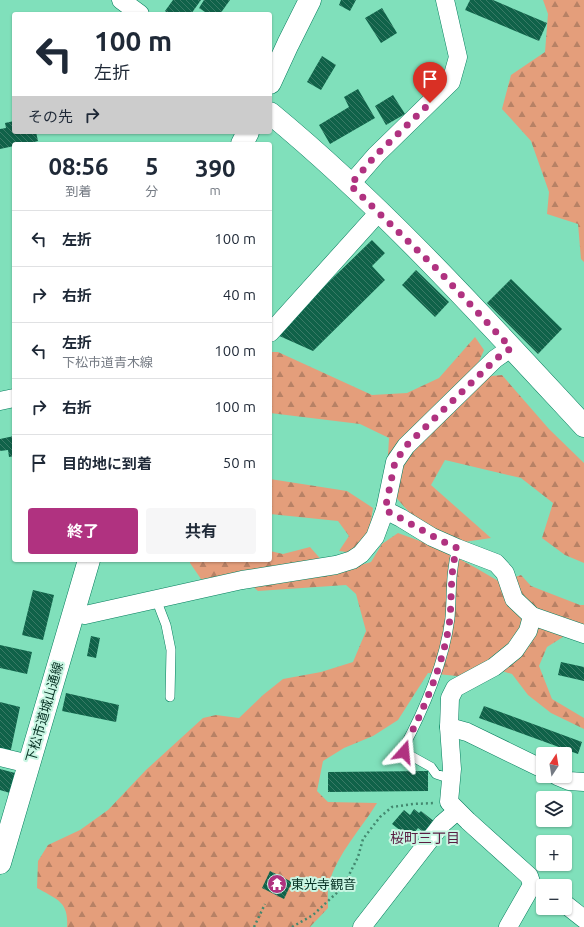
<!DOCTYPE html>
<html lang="ja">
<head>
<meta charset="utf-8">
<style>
	body { margin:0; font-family:Ubuntu,"Noto Sans JP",sans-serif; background:#f6f6f7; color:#1f2937; height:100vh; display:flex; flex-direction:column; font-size:15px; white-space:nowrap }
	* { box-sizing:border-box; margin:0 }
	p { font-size:13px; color:#747a83 }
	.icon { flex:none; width:22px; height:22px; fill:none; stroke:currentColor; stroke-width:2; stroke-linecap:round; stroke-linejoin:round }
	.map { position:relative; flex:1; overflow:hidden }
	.sheet { position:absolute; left:12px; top:142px; width:260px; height:420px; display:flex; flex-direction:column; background:#fff; border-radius:4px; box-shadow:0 1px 3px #0004 }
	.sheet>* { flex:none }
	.banner { position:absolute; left:12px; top:12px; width:260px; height:122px; border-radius:4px; box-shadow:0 1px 3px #0004; background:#fff; color:#1f2937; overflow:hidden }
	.needle { width:26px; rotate:12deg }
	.tools { position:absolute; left:536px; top:747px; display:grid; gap:8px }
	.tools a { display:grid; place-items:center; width:36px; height:36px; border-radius:4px; background:#fff; box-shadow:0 1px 3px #0004; font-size:20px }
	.pin { position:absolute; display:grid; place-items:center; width:34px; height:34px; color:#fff; margin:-41px -17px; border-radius:50% 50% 50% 0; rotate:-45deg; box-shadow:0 0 4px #0007 }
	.pin .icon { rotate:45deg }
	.me { position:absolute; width:44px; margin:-22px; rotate:18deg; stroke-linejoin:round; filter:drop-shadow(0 0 3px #0008) }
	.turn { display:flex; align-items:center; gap:14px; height:84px; padding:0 16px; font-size:18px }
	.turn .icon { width:52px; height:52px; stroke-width:2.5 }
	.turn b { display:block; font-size:28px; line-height:34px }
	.then { display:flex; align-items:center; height:38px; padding:0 16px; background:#0003; gap:8px; font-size:15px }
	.eta { display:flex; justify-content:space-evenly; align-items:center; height:68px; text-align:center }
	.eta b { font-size:24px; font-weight:700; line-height:28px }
	.action { display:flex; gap:8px; margin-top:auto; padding:8px 16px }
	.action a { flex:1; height:46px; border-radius:4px; background:#b03280; color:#fff; font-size:16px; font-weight:700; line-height:46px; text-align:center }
	.action a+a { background:#f6f6f7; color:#1f2937 }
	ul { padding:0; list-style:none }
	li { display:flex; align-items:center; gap:12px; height:56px; padding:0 16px; border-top:1px solid #e0e1e3 }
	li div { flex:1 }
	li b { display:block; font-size:15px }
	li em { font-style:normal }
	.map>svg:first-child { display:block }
	.forest { fill:url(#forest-firs) }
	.building { fill:url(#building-back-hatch) }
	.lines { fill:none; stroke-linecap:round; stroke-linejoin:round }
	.lane-casing { stroke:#047d5d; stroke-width:10 }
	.street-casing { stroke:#047d5d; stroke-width:19 }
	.secondary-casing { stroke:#047d5d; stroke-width:23 }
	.path { stroke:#43886f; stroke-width:2.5; stroke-dasharray:2 3; stroke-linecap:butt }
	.lane { stroke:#fff; stroke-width:9 }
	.street { stroke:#fff; stroke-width:18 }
	.secondary { stroke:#fff; stroke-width:22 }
	.route { stroke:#b03280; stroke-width:7; stroke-dasharray:0 12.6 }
	.labels { text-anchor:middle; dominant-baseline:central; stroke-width:4; stroke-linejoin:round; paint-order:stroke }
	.street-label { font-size:13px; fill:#073224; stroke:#c9f6e3 }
	.poi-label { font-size:13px; fill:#073224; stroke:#c9f6e3; text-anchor:start }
	.neighbourhood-label { font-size:14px; fill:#5a1d42; stroke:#c9f6e3 }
</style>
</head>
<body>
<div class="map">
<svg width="584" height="927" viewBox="0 0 584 927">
	<defs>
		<pattern id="forest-firs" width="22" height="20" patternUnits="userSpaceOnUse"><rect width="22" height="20" fill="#e49e7b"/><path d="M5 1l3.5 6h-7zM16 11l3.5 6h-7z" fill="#b78165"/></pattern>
		<pattern id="building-back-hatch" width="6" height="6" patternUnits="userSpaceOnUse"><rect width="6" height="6" fill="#106249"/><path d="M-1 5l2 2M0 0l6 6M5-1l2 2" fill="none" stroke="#397a66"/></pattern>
	</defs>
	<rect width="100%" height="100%" fill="#80e0bb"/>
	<g class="forest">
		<polygon points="543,0 584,0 584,262 581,259 578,224 547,214 549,192 531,141 502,109 511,75 545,52 548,14"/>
		<polygon points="475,337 484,350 477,366 491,376 502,375 549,429 584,463 584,563 565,555 542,538 553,503 521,478 445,460 431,485 491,538 464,542 417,521 392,493 387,472 389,438 360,424 270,413 270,352 278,352 372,395 407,393 439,378"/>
		<polygon points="270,479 347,491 373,508 370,528 354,553 339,551 349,536 338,521 270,514"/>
		<path d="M398,533L439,548L476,568L500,582L521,575L531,586L580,605H584V636L563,637L547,647L539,666L552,699L584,718V729L551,713L528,695L512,674L485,666L466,677L428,673L398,720L373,736L344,748L323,761L317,791L328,802L377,803C361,829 338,853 329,883C327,890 328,900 328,908L310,927H67C69,901 56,899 37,888L38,861L48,845L80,830L108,810L146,770L203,718L216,715L239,718L263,695L283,679L321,672L353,662L366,631L356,594L346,585L258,591L240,575L201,579L190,563V560H270V551L283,554L310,547L333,573L371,562L382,544Z"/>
	</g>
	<g class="building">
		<polygon points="173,0 201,0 191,14 169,14 165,11"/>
		<polygon points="204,0 230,0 220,14 208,14 199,8"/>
		<polygon points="341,0 356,0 350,11 339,5"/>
		<polygon points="470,0 493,0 547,23 539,41 465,10"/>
		<polygon points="382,8 397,33 381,43 365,18"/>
		<polygon points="322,56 336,65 321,90 307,82"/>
		<polygon points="358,89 375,118 330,144 319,125 349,107 344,97"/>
		<polygon points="393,95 405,114 386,125 375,106"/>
		<polygon points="14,121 14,132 36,132 38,141 26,144 14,144 14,146 0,149 0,129 6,128 5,123"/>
		<polygon points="372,240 385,253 372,266 385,280 313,351 275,334"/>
		<polygon points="416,270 449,302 435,317 402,285"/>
		<polygon points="511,279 562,329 538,354 487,303"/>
		<polygon points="14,436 14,456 9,457 8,450 0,451 0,439"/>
		<polygon points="33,590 54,595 43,640 22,635"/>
		<polygon points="91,636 100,638 96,658 87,656"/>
		<polygon points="0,645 32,652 27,674 0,668"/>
		<polygon points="561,662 584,667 584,681 558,675"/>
		<polygon points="66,693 119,705 116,722 62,711"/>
		<polygon points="0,702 20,707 10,754 0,752"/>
		<polygon points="484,706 582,742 578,754 479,718"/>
		<polygon points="0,769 15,773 10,793 0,790"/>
		<polygon points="428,771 428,791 328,792 328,772"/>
		<polygon points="414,809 419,813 421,811 435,822 426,834 418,828 410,838 392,824 404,810 410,815"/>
		<polygon points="270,871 292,882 284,899 262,888"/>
	</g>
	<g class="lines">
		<g class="lane-casing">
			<g id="lane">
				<polyline points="156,599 166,625 171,650 170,697"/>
				<path d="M451,779L436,774L431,767L404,752V747C424,710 445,660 450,618C452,593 450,573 457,548"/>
			</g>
		</g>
		<g class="street-casing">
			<g id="street">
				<polyline points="121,0 140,14"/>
				<polyline points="350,185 376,155 451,82 458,57 445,0"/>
				<polyline points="270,333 379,212"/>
				<polyline points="0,401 14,398"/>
				<polyline points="385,510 401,518 432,537 457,548 496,563 505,573 514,599 532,616 584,634"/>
				<polyline points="74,612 85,615 242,580 336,565 352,560 361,554 375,537 385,510 395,462 406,446 495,359 511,348"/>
				<polyline points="449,727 467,732 543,769"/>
				<polyline points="0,757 29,764"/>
				<polyline points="557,776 569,781 584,782"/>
				<polyline points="565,904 584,919"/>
				<polyline points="362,927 442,824 457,811"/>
				<polyline points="508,927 532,885 529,876 468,821 449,802 452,769 449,727 450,698 455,688 494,667 515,650 528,631 532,616"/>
			</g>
		</g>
		<g class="secondary-casing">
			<g id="secondary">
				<polyline points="270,83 288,44 310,0"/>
				<path d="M270,113C384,207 484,318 584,426"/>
				<polyline points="242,144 248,132"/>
				<polyline points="0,863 89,560"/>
			</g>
		</g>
		<g class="path">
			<polyline points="254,927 265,904"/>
			<polyline points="292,927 313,915 343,887 358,857 363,839 380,817 392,807 413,804 435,803"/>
		</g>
		<use href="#lane" class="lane"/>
		<use href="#street" class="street"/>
		<use href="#secondary" class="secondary"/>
	</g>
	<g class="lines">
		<path class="route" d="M404,752V747C424,710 445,660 450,618C452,593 450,572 457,548C432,537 409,522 385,510L395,462L406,446L496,359L511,348L438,270L350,185L376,155L430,103"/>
	</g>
	<defs>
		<g id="temple-disc" transform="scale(1)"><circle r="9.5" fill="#b03280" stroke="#c9f6e3"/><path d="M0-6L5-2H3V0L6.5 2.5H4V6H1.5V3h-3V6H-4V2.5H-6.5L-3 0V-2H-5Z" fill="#fff"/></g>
	</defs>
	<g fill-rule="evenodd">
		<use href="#temple-disc" x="277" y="884"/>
	</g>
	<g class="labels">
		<g class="street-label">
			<text transform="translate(44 712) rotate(-74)">下松市道城山通線</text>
		</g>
		<g class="poi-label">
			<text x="291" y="884">東光寺観音</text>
		</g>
		<g class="neighbourhood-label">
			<text x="425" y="838">桜町三丁目</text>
		</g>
	</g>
</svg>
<div class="tools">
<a><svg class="needle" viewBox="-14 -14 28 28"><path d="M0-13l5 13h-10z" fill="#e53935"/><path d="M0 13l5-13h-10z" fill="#747a83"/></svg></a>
<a><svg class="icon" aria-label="layers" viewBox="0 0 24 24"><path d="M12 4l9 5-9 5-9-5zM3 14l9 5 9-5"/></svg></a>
<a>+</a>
<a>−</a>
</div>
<div class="pin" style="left:430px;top:103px;background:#d93025"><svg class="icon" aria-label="arrive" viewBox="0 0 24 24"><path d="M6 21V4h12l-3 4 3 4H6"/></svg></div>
<svg class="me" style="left:404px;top:752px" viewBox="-20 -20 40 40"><path d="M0-17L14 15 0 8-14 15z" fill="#b03280" stroke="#fff" stroke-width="4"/></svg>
<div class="banner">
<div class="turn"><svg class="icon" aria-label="left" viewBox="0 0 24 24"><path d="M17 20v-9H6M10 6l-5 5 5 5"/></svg><div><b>100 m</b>左折</div></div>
<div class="then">その先<svg class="icon" aria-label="right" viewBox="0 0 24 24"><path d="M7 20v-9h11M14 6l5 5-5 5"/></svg></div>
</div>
<section class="sheet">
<div class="eta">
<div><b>08:56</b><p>到着</p></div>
<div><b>5</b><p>分</p></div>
<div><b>390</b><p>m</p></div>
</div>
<ul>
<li><svg class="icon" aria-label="left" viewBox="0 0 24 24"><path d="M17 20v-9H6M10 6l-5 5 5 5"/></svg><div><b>左折</b></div><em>100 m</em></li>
<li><svg class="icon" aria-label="right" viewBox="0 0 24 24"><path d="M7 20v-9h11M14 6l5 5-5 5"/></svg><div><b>右折</b></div><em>40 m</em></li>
<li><svg class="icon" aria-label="left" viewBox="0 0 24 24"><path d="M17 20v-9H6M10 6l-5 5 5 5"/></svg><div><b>左折</b><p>下松市道青木線</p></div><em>100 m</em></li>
<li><svg class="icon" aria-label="right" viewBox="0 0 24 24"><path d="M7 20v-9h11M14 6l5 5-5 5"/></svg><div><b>右折</b></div><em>100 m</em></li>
<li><svg class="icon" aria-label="arrive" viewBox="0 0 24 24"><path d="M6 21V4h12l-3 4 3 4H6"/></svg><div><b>目的地に到着</b></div><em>50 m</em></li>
</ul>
<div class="action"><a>終了</a><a>共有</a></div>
</section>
</div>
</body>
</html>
